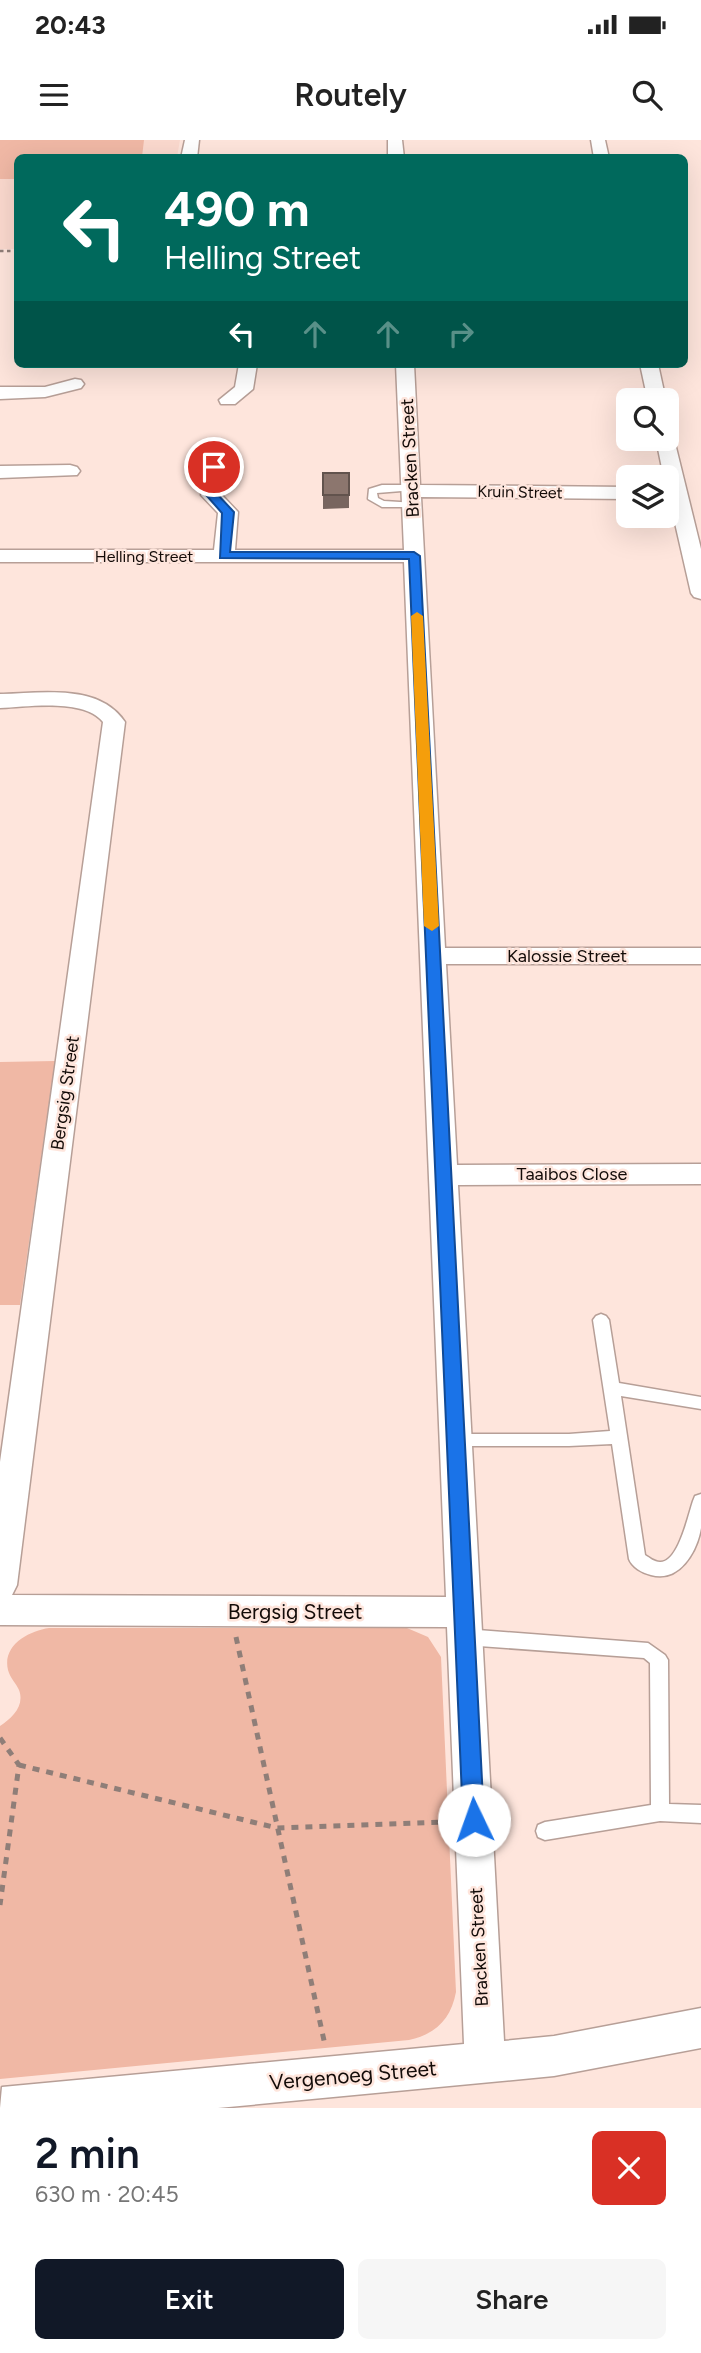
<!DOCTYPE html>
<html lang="en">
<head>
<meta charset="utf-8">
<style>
	body { margin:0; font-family:Figtree,sans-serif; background:#f6f6f6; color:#222; height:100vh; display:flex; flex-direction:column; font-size:26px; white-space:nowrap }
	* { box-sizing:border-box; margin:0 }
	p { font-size:23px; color:#767676 }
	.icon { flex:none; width:38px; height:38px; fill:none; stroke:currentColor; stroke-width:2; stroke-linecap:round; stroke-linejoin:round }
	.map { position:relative; height:1968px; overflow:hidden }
	.side { display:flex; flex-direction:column; background:#fff; flex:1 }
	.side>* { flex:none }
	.banner { position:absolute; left:14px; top:14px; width:674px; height:214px; border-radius:10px; box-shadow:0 7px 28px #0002; background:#00695c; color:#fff; overflow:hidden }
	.fabs { position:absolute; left:616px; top:248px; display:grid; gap:14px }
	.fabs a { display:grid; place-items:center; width:63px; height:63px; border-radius:10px; background:#fff; box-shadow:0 7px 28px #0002; font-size:35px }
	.pin { position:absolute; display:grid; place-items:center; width:60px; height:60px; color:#fff; margin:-30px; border:4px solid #fff; border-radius:50%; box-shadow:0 2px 7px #0007 }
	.me { position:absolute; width:77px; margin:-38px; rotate:357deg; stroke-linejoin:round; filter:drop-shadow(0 0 5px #0008) }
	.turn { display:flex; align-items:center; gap:24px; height:147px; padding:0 35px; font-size:32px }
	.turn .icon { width:91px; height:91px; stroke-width:2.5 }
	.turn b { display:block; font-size:49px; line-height:60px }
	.lanes { display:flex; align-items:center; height:66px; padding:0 35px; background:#0003; justify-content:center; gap:35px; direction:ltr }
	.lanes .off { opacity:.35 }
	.round { display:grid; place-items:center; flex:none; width:74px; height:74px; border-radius:10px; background:#f6f6f6 }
	.head { display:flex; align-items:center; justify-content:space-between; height:119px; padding:0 35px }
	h1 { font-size:42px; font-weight:600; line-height:52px; color:#111827 }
	.cta { display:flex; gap:14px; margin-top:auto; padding:14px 35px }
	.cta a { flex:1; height:80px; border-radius:10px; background:#111827; color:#fff; font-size:28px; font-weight:600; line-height:80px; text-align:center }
	.cta a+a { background:#f6f6f6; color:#222 }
	.status { display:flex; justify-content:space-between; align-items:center; height:49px; padding:0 35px; background:#fff; direction:ltr }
	.status svg { height:19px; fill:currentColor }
	header { display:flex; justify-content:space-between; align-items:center; height:91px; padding:0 35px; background:#fff; font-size:32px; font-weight:600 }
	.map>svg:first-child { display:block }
	.built { fill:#fbd9ce }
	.green { fill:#f0b8a5 }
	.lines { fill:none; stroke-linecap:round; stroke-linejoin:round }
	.service-casing { stroke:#b79f97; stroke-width:3 }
	.minor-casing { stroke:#b79f97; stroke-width:3 }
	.path-far1 { stroke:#8f7e78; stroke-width:2.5; stroke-dasharray:3.5 3.5; stroke-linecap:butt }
	.path { stroke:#8f7e78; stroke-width:5; stroke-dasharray:7 7; stroke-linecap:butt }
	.service { fill:#fff; fill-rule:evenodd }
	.minor { fill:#fff; fill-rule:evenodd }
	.wall { fill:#78655f }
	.building { fill:#8c766e; stroke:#62534d; stroke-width:2 }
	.route { fill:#1a73e8; stroke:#114b97; stroke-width:2 }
	.slow { fill:#f59e0b }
	.labels { text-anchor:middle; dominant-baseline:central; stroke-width:5; stroke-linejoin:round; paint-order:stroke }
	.far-street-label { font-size:16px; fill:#130b08; stroke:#fee5dc }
	.street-label { font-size:18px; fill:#130b08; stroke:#fee5dc }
	.near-street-label { font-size:21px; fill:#130b08; stroke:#fee5dc }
</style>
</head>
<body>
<div class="status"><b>20:43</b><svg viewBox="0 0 49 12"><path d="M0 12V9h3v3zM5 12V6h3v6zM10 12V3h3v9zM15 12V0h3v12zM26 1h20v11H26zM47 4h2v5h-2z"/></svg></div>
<header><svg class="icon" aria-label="menu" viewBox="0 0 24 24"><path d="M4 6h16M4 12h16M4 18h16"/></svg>Routely<svg class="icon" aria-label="search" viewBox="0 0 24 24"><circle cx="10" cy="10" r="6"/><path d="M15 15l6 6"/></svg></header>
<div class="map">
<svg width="701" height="1968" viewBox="0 0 701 1968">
	<rect width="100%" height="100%" fill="#fee5dc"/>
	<polygon class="built" points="0,0 180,0 177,17 18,18 17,109 0,109"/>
	<g class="green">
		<polygon points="0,0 144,0 142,17 18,18 17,39 0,39"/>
		<polygon points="55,921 20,1165 0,1165 0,922"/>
		<path d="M49,1488H407L428,1497L441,1517L456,1852C451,1879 436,1894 409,1900L0,1939V1586C12,1578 25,1566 19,1550C16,1543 10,1538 8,1530C2,1505 29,1491 49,1488Z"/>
	</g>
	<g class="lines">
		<g class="service-casing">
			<g id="service">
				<polygon points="411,345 414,346 414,350 377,353 378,358 384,361 416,363 416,367 382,367 368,359 369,349 382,345"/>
				<path d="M601,1174L606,1176L609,1180L619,1243L701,1257V1269L621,1256L645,1415C650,1418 654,1422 660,1422C678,1423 688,1376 693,1361L695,1356L701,1354C701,1365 701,1377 701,1388C697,1412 679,1443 651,1435C642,1433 632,1427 629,1419L612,1304L569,1306H456L450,1305L448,1300L450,1295L456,1294H569L610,1291L593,1180L596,1176Z"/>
				<polygon points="465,1489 648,1503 665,1515 668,1520 669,1664 701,1665 701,1683 660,1681 545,1700 538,1697 536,1691 538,1685 545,1682 651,1665 650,1523 644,1518 465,1505 459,1502 456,1497 459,1492"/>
			</g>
		</g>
		<g class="minor-casing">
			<g id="minor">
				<polygon points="185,0 199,0 197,18 181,18"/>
				<polygon points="388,0 402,0 404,18 388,18"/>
				<polygon points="591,0 605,0 609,18 594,18"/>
				<polygon points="239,224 257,224 253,249 235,264 221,264 219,260 235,247"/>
				<path d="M396,224H414L420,345L628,347V359L421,357L445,808H701V824H446L457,1025L701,1024V1044L458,1045L504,1901L554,1896L701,1868V1908L554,1936L218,1968H0L2,1947L464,1904L447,1487L0,1485V1322L103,582C84,558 28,567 0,568V554C42,553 99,543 125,582L17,1445L12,1455L446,1457L404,422H0V410H214L218,373L201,355L207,322L228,317L238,323L235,327L223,330L221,354L238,372L235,410H404Z"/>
				<polygon points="640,224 658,224 666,261 648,261"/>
				<polygon points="75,239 81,240 84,244 81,248 45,257 0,259 0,247 45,247"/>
				<polygon points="667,294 674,299 701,409 701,459 694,457 691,453 667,348 667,338 664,338 656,299 667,299"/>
				<polygon points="70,325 77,327 80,331 77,335 0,338 0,326"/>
			</g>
		</g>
		<polyline class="path-far1" points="0,111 18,111"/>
		<g class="path">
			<polyline points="236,1497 325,1905"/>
			<polyline points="0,1598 19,1625 0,1765"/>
			<polyline points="19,1625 277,1688 444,1682"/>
		</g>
		<use href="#service" class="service"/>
		<use href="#minor" class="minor"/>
	</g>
	<polygon class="wall" points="323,333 349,333 349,368 323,369"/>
	<rect class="building" x="323" y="333" width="26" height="22"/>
	<polygon class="route" points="214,323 220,327 217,354 234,372 230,412 414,412 420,416 484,1680 481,1687 474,1690 466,1687 463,1680 409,419 220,418 222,373 206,355 209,327"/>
	<polygon class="slow" points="417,472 423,476 439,786 432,791 424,786 411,476"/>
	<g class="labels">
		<g class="far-street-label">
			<text transform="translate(520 352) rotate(1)">Kruin Street</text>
			<text x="144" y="416">Helling Street</text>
		</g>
		<g class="street-label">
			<text transform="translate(410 318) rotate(-93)">Bracken Street</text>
			<text x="567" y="816">Kalossie Street</text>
			<text transform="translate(65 953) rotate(-82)">Bergsig Street</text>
			<text x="572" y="1034">Taaibos Close</text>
			<text transform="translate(479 1807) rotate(-93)">Bracken Street</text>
		</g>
		<g class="near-street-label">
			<text x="295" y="1471">Bergsig Street</text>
			<text transform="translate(353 1935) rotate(-5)">Vergenoeg Street</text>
		</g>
	</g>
</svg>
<div class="fabs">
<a><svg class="icon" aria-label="search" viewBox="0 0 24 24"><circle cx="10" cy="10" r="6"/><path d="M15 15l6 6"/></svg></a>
<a><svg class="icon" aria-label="layers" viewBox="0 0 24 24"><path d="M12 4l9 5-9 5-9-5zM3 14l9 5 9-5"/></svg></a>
</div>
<div class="pin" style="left:214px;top:327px;background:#d93025"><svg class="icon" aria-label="arrive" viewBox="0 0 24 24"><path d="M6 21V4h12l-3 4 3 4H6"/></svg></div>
<svg class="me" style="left:474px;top:1680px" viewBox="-20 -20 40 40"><circle r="19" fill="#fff"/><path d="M0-13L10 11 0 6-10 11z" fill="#1a73e8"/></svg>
<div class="banner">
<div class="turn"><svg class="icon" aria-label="left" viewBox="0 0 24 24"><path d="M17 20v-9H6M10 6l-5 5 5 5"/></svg><div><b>490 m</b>Helling Street</div></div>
<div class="lanes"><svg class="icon" aria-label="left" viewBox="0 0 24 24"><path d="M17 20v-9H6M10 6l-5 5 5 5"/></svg><svg class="icon off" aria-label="ahead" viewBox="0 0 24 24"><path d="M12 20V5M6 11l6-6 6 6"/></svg><svg class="icon off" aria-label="ahead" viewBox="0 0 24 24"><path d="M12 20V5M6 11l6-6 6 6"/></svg><svg class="icon off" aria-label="right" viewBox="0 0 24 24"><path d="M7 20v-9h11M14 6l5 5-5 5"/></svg></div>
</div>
</div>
<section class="side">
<div class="head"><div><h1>2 min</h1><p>630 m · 20:45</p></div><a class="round" style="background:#d93025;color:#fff"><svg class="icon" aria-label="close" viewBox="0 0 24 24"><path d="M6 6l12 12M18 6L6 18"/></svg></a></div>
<div class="cta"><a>Exit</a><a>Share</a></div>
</section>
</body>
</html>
